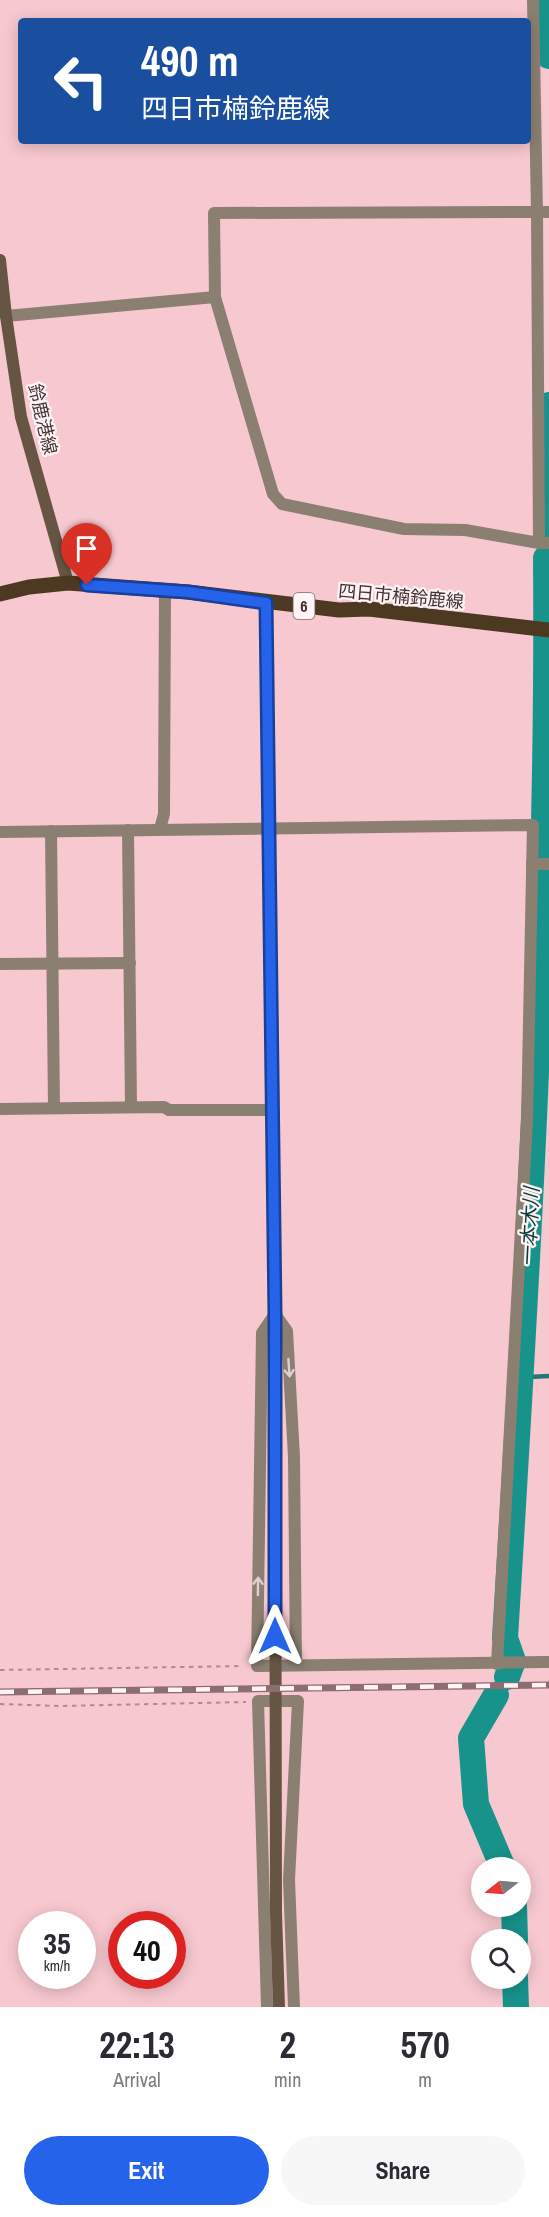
<!DOCTYPE html>
<html lang="en">
<head>
<meta charset="utf-8">
<style>
	body { margin:0; font-family:"Archivo Narrow","Noto Sans JP",sans-serif; background:#f7f7f7; color:#2b2b33; height:100vh; display:flex; flex-direction:column; font-size:22px; white-space:nowrap }
	* { box-sizing:border-box; margin:0 }
	p { font-size:20px; color:#7c7c81 }
	.icon { flex:none; width:33px; height:33px; fill:none; stroke:currentColor; stroke-width:2; stroke-linecap:round; stroke-linejoin:round }
	.map { position:relative; height:2007px; overflow:hidden }
	.details { display:flex; flex-direction:column; background:#fff; flex:1 }
	.details>* { flex:none }
	.top-card { position:absolute; left:18px; top:18px; width:513px; height:126px; border-radius:6px; box-shadow:0 3px 15px #0003; background:#1a4fa0; color:#fff; overflow:hidden }
	.needle { width:39px; rotate:253deg }
	.controls { position:absolute; left:471px; top:1857px; display:grid; gap:12px }
	.controls a { display:grid; place-items:center; width:60px; height:60px; border-radius:50%; background:#fff; box-shadow:0 3px 15px #0003; font-size:30px }
	.speed { position:absolute; left:18px; top:1911px; display:flex; gap:12px; font-size:30px; font-weight:700; text-align:center }
	.speed>* { display:grid; place-content:center; width:78px; height:78px; border-radius:50%; background:#fff; box-shadow:0 3px 15px #0003; line-height:1 }
	.speed small { font-size:15px; font-weight:400 }
	.speed .limit { border:9px solid #d22; background:#fff; color:#111 }
	.pin { position:absolute; display:grid; place-items:center; width:51px; height:51px; color:#fff; margin:-62px -26px; border-radius:50% 50% 50% 0; rotate:-45deg; box-shadow:0 0 6px #0007 }
	.pin .icon { rotate:45deg }
	.me { position:absolute; width:66px; margin:-33px; rotate:0deg; stroke-linejoin:round; filter:drop-shadow(0 0 4px #0008) }
	.turn { display:flex; align-items:center; gap:21px; height:126px; padding:0 24px; font-size:27px }
	.turn .icon { width:78px; height:78px; stroke-width:2.5 }
	.turn b { display:block; font-size:42px; line-height:51px }
	.eta { display:flex; justify-content:space-evenly; align-items:center; height:102px; text-align:center }
	.eta b { font-size:36px; font-weight:800; line-height:42px }
	.action { display:flex; gap:12px; margin-top:auto; padding:12px 24px }
	.action a { flex:1; height:69px; border-radius:36px; background:#2563eb; color:#fff; font-size:24px; font-weight:800; line-height:69px; text-align:center }
	.action a+a { background:#f7f7f7; color:#2b2b33 }
	.map>svg:first-child { display:block }
	.lines { fill:none; stroke-linecap:round; stroke-linejoin:round }
	.stream { stroke:#257672; stroke-width:4.5 }
	.river { stroke:#18938c; stroke-width:26 }
	.path { stroke:#af8b91; stroke-width:2; stroke-dasharray:4.5 4.5; stroke-linecap:butt }
	.street { stroke:#8b7f72; stroke-width:12 }
	.secondary { stroke:#675543; stroke-width:12 }
	.primary { stroke:#4d3922; stroke-width:15 }
	.rail-casing { stroke:#8b6d72; stroke-width:7 }
	.rail { stroke:#fef4f5; stroke-width:4.5; stroke-dasharray:14; stroke-linecap:butt }
	.oneway { stroke:#dcd1ce }
	.route-casing { stroke:#184099; stroke-width:15 }
	.route { stroke:#2563eb; stroke-width:10 }
	.labels { text-anchor:middle; dominant-baseline:central; stroke-width:4.5; stroke-linejoin:round; paint-order:stroke }
	.shield { fill:#fef4f5; stroke:#7c6c6f; stroke-width:1.5 }
	.shield-label { font-size:16px; font-weight:bold; fill:#443235 }
	.street-label { font-size:18px; fill:#443235; stroke:#fef4f5 }
	.water-label { font-size:20px; font-style:italic; fill:#0a3d3a; stroke:#fef4f5 }
</style>
</head>
<body>
<div class="map">
<svg width="549" height="2007" viewBox="0 0 549 2007">
	<rect width="100%" height="100%" fill="#f7c8cf"/>
	<g class="lines">
		<polyline class="stream" points="528,1377 549,1376"/>
		<g class="river">
			<polyline points="549,0 549,56"/>
			<polyline points="547,536 549,405"/>
			<path d="M507,1677L513,1661L505,1638C527,1279 549,918 546,558"/>
			<polyline points="496,1695 471,1738 476,1804 503,1868"/>
			<polyline points="514,1906 515,1940"/>
			<polyline points="515,1978 516,2007"/>
		</g>
		<g class="path">
			<polyline points="0,1670 243,1666"/>
			<polyline points="0,1704 59,1706 246,1702"/>
		</g>
		<g class="street">
			<polyline points="533,0 537,212 539,543"/>
			<polyline points="549,212 214,213 215,297 273,494 282,504 404,529 465,530 539,543 549,543"/>
			<polyline points="6,316 215,297"/>
			<polyline points="160,829 164,814 165,590"/>
			<polyline points="128,830 131,1107"/>
			<polyline points="51,831 54,1108"/>
			<polyline points="0,832 533,825 527,1121 497,1664"/>
			<polyline points="532,864 549,864"/>
			<polyline points="0,964 130,963"/>
			<polyline points="0,1109 164,1107 169,1110 271,1110"/>
			<path d="M296,1665L294,1457L287,1331L275,1314L262,1333L257,1666C355,1665 452,1664 549,1662"/>
			<polyline points="267,2007 258,1701 298,1701 289,1880 294,2007"/>
		</g>
		<g class="secondary">
			<polyline points="0,260 6,316 21,417 68,583"/>
			<polyline points="266,603 275,1314 276,1913 279,2007"/>
		</g>
		<polyline class="primary" points="0,594 29,587 68,583 188,592 339,610 369,609 549,630"/>
		<g class="rail-casing">
			<polyline id="rail" points="0,1692 549,1685"/>
		</g>
		<use href="#rail" class="rail"/>
	</g>
	<defs><path id="oneway-shaft" d="M-6 0H5M1.5-3L5.5 0L1.5 3" fill="none" stroke-width="1.6" stroke-linecap="round" stroke-linejoin="round" transform="scale(1.5)"/></defs>
	<g class="oneway">
		<use href="#oneway-shaft" transform="translate(289 1368) rotate(86)"/>
		<use href="#oneway-shaft" transform="translate(258 1586) rotate(-89)"/>
	</g>
	<g class="lines">
		<g class="route-casing">
			<polyline id="route" points="87,585 188,592 266,603 275,1314 275,1636"/>
		</g>
		<use href="#route" class="route"/>
	</g>
	<g class="labels">
		<rect class="shield" x="293.5" y="593" width="21" height="26" rx="4.5"/>
		<g class="shield-label">
			<text x="304" y="606">6</text>
		</g>
		<g class="street-label">
			<text transform="translate(43 419) rotate(77)">鈴鹿港線</text>
			<text transform="translate(401 596) rotate(5)">四日市楠鈴鹿線</text>
		</g>
		<g class="water-label">
			<text transform="translate(529 1227) rotate(-87)">一本木川</text>
		</g>
	</g>
</svg>
<div class="controls">
<a><svg class="needle" viewBox="-14 -14 28 28"><path d="M0-13l5 13h-10z" fill="#e53935"/><path d="M0 13l5-13h-10z" fill="#7c7c81"/></svg></a>
<a><svg class="icon" aria-label="search" viewBox="0 0 24 24"><circle cx="10" cy="10" r="6"/><path d="M15 15l6 6"/></svg></a>
</div>
<div class="speed"><div>35<small>km/h</small></div><div class="limit">40</div></div>
<div class="pin" style="left:87px;top:585px;background:#d93025"><svg class="icon" aria-label="arrive" viewBox="0 0 24 24"><path d="M6 21V4h12l-3 4 3 4H6"/></svg></div>
<svg class="me" style="left:275px;top:1636px" viewBox="-20 -20 40 40"><path d="M0-17L14 15 0 8-14 15z" fill="#2563eb" stroke="#fff" stroke-width="4"/></svg>
<div class="top-card">
<div class="turn"><svg class="icon" aria-label="left" viewBox="0 0 24 24"><path d="M17 20v-9H6M10 6l-5 5 5 5"/></svg><div><b>490 m</b>四日市楠鈴鹿線</div></div>
</div>
</div>
<section class="details">
<div class="eta">
<div><b>22:13</b><p>Arrival</p></div>
<div><b>2</b><p>min</p></div>
<div><b>570</b><p>m</p></div>
</div>
<div class="action"><a>Exit</a><a>Share</a></div>
</section>
</body>
</html>
